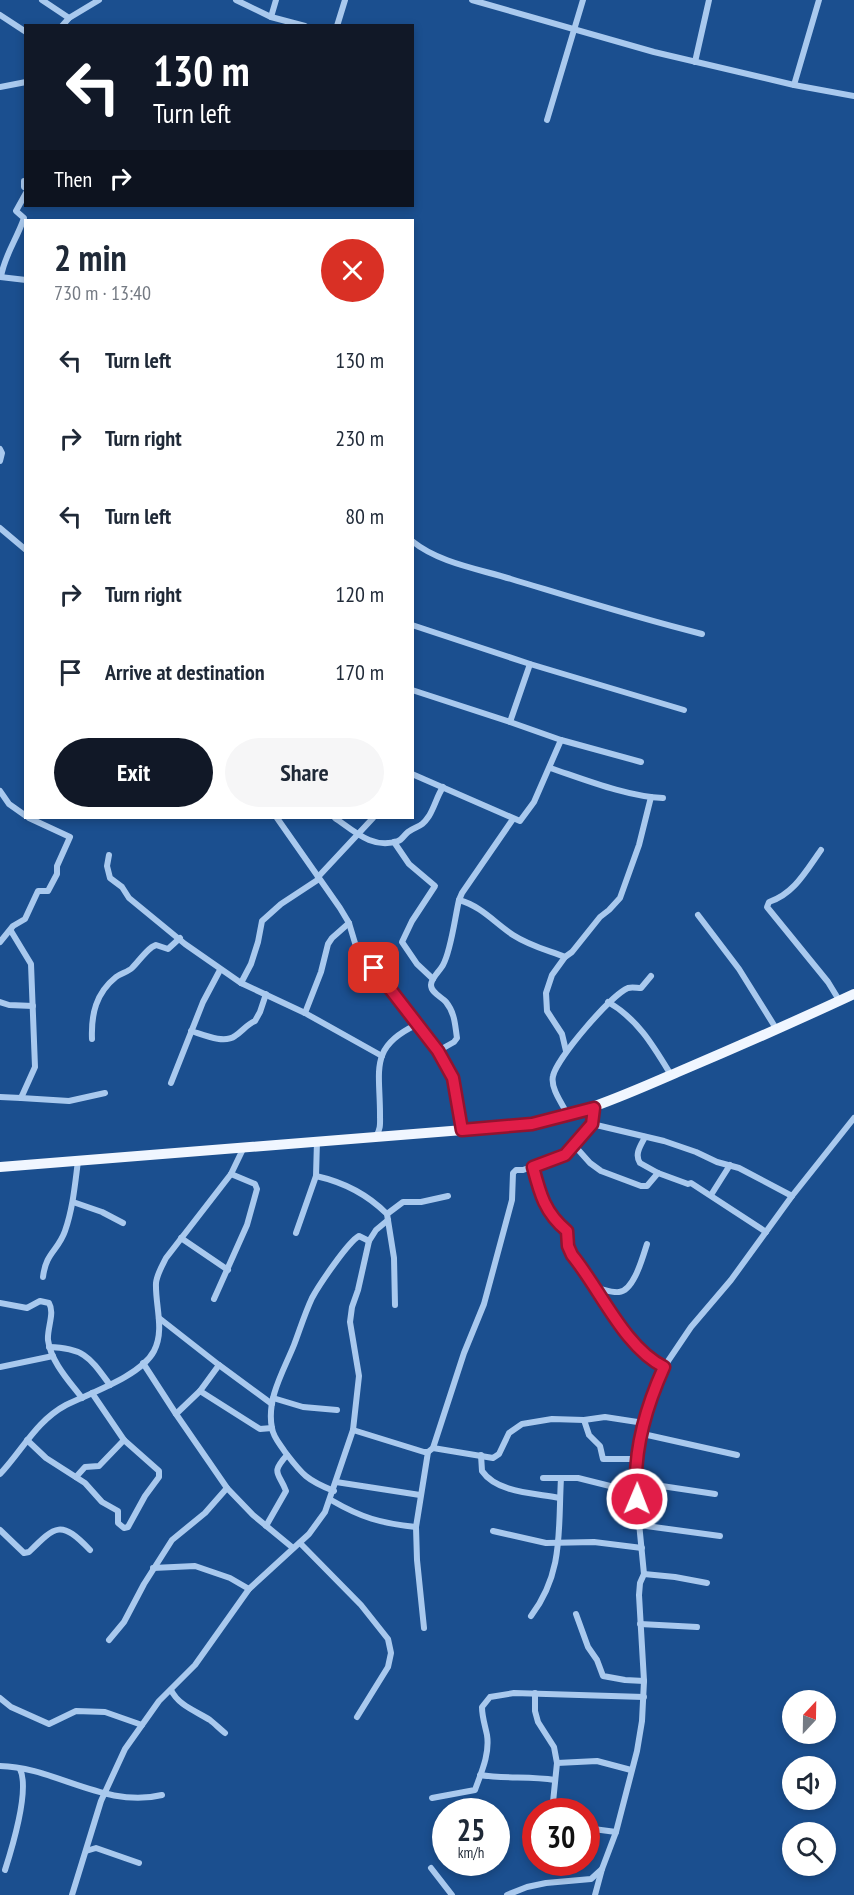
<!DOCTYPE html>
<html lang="en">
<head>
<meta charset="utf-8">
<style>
	body { margin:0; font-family:"PT Sans Narrow",sans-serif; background:#f6f6f7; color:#1f2937; height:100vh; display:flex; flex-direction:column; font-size:22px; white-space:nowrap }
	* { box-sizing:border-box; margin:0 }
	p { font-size:20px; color:#747a83 }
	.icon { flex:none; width:33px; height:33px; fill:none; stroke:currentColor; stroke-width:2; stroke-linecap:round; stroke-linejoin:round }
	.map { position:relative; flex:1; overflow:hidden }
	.panel { position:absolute; left:24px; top:219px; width:390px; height:600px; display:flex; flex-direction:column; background:#fff; border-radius:0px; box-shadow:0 3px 9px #0003 }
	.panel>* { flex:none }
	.hud { position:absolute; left:24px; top:24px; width:390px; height:183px; border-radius:0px; box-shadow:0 3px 9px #0003; background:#111827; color:#fff; overflow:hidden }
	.needle { width:39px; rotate:22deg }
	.controls { position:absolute; left:782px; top:1690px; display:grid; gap:12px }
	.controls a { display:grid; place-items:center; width:54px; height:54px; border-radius:50%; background:#fff; box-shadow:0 3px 9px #0003; font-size:30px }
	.speed { position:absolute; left:432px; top:1798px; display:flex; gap:12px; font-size:30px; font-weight:700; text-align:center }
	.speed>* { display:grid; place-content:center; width:78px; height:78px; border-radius:50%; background:#fff; box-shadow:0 3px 9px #0003; line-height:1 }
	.speed small { font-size:15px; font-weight:400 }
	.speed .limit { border:9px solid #d22; background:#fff; color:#111 }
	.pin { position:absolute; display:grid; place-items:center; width:51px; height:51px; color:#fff; margin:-26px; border-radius:12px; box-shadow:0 3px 9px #0006 }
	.me { position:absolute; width:66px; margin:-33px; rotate:1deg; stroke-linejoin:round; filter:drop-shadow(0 0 4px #0008) }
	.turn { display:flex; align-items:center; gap:21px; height:126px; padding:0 30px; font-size:27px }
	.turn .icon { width:78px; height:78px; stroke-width:2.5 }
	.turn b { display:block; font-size:42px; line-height:51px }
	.then { display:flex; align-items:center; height:57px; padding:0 30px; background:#0003; gap:12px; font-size:22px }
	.round { display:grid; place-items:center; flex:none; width:63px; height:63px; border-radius:32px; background:#f6f6f7 }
	.overview { display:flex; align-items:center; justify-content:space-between; height:102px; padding:0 30px }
	h1 { font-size:36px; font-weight:600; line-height:45px }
	.primary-button { display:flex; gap:12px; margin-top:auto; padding:12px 30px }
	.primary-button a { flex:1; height:69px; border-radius:36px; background:#111827; color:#fff; font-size:24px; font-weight:600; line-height:69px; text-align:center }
	.primary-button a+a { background:#f6f6f7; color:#1f2937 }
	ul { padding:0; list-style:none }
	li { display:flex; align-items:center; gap:18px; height:78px; padding:0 30px }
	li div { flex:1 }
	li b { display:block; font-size:22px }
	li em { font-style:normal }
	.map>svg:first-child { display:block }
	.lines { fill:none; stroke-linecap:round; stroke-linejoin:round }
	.street { stroke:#a9c9ee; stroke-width:6 }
	.primary { stroke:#f0f6ff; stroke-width:10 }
	.route-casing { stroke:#92132f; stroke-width:15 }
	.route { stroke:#e11d48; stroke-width:10 }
</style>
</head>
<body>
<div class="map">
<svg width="854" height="1895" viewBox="0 0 854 1895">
	<rect width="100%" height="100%" fill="#1b4f8f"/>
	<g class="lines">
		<g class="street">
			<polyline points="42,0 69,18"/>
			<polyline points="236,0 271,17 305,26"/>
			<polyline points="472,0 654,52 794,85 854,96"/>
			<polyline points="0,15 26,32"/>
			<polyline points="271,17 276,0"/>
			<polyline points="62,26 69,18 99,0"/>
			<polyline points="337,26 345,0"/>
			<polyline points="695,62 709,0"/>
			<polyline points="794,85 819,0"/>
			<polyline points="0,87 26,82"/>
			<polyline points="547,120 583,0"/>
			<polyline points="24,181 24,187 26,188"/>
			<polyline points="0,277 26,280"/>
			<path d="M1,277C4,256 17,239 24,218L16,211L26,193"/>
			<polyline points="0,449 2,453 0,461"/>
			<polyline points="0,528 26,550"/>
			<path d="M412,541C439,563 479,569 511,579C574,598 637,618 702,634"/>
			<polyline points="412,625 530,664 684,710"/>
			<polyline points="530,664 510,722 561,740 641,762"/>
			<polyline points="412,690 510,722"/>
			<path d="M550,768C583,779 628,797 663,798"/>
			<polyline points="412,774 520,821 534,802 561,740"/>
			<polyline points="0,791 9,804 26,816"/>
			<polyline points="277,818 340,908 349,923 355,943 414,1022 438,1051 453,1079 462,1130"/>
			<path d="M335,818C354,831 373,850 398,841C402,840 404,835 408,832C418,825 421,828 429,816C435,806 437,796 443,787"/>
			<polyline points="394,842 409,864 435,886 412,921 402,942 417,964 433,979"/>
			<path d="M821,850C806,871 794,894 769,902L767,907L828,982L839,1000"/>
			<polyline points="109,855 107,866 110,878 122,887 129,898 185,944 241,983 305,1013 382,1056"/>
			<polyline points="318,877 373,818"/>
			<path d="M459,900C481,906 495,923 513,935C530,946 547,950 565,957"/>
			<polyline points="698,915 739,969 777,1030"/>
			<polyline points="0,942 13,926 25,919 38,891 48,891 57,874 57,866 70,837 29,818"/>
			<polyline points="241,983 251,964 258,942 262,921 281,904 319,879"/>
			<polyline points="0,1002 9,1005 33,1006"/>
			<path d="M608,1002C638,1019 654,1047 671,1075"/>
			<polyline points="305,1013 321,972 328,944 332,938 349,923"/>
			<path d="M191,1031C204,1035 224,1044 235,1036C243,1031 246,1025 255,1021L260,1012L266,994"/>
			<path d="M92,1039C91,1014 96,993 116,977C121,973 128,972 132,968C139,961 144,953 152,947L156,945L168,949L180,938"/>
			<path d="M438,1051L454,1042L457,1038C455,1025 455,1013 446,1002C442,997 431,993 431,985C431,978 440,971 443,965C451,951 455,917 459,900L462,893L513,819"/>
			<polyline points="566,1051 562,1034 547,1011 546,993 552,975 565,957 572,952 600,917 609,910 620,898 639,845 651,797"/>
			<polyline points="171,1083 203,1002 220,970"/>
			<polyline points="0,1097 21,1098 35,1067 31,964 11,931"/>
			<polyline points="21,1098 69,1101 105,1093"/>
			<path d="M568,1115C563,1105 550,1088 553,1076C557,1058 611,995 628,988C632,987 637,988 641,988L651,976"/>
			<polyline points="592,1124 664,1141 696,1152 717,1162 739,1168 792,1196"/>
			<path d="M376,1136C381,1129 380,1123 380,1114C380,1070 369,1047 416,1025"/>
			<path d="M645,1137C641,1145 634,1154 640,1163L658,1173L688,1184L691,1183L766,1232"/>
			<polyline points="573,1144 590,1163 601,1171 641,1186 647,1186 658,1173"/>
			<path d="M533,1167C540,1194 545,1213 567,1231L568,1246L572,1255C600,1288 624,1348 664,1367"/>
			<path d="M316,1176C343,1182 367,1194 387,1214L394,1258L395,1305"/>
			<polyline points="711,1195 730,1165"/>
			<polyline points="73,1202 102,1212 123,1223"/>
			<polyline points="387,1214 403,1202 421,1202 448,1196"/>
			<polyline points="296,1233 316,1176 317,1141"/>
			<polyline points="181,1238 228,1270"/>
			<path d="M43,1277C46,1252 58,1251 65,1231C73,1208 75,1184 78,1161"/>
			<path d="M596,1288C603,1289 612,1293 619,1292C634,1291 643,1256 647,1244"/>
			<polyline points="214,1299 247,1225 257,1189 255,1184 231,1174"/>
			<path d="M0,1303L27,1308L40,1301L49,1303C55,1313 47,1328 48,1340C51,1362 69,1381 82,1398"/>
			<polyline points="159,1318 219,1365 272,1404"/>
			<path d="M49,1347C85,1348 90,1358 110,1385"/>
			<polyline points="143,1363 176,1414 227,1488 253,1515 293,1548"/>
			<polyline points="0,1367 53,1356"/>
			<polyline points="200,1391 260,1429 272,1428"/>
			<polyline points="273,1398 303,1407 337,1410"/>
			<polyline points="176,1414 200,1391 219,1365"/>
			<polyline points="584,1420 589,1435 600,1446 603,1459 638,1459"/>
			<polyline points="353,1430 424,1452 428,1452 433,1448 464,1353 484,1304 512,1200 513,1173 516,1170 523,1170 565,1155 592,1124 594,1108"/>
			<polyline points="643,1434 737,1455"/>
			<polyline points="27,1440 46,1458 85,1483 102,1502 118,1511 118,1523 124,1528 128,1527 145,1496 159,1477 159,1471 124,1440 92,1393"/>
			<polyline points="433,1448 493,1458 499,1454 509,1433 522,1424 552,1419 584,1420 605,1417 644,1423"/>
			<path d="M481,1455L482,1471C497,1493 535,1493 560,1498"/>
			<path d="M0,1474C22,1451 36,1421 66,1405C90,1393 141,1376 154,1351C165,1330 155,1305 156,1283C157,1274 162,1266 166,1258L231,1174L244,1147"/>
			<polyline points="76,1477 85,1467 99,1466 124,1440"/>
			<polyline points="543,1478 578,1478 610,1486 636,1487"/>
			<polyline points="336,1482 420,1495"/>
			<polyline points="635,1482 715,1494"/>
			<path d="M334,1491C306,1480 302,1474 285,1452C280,1444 273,1437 272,1428C266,1399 284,1370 294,1345C300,1329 305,1313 312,1298C319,1285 348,1242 359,1236L369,1241"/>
			<path d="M331,1500C362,1518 380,1523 416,1527"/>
			<polyline points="639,1525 720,1536"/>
			<path d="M266,1526L286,1491C279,1472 270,1474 287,1455"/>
			<path d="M0,1530L24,1553L29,1552C56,1525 61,1520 90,1550"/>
			<polyline points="493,1531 546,1543 594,1542 642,1548"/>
			<polyline points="300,1543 361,1605 388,1639 391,1653 388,1667 357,1717"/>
			<polyline points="153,1568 195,1566 230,1578 249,1589"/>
			<polyline points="644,1574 675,1577 707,1583"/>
			<polyline points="576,1614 588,1647 597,1660 603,1676 625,1680 644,1681"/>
			<path d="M531,1616C564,1572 558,1530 561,1478"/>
			<polyline points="640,1624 697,1627"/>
			<polyline points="424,1628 417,1560 416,1527 428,1452"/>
			<polyline points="109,1640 124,1622 144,1584 172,1540 205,1513 227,1488"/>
			<path d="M171,1690C179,1706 196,1711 210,1720C215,1724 220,1729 225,1733"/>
			<polyline points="535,1693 535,1711 538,1722 554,1747 557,1763 552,1812"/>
			<polyline points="0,1698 11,1707 49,1724 76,1711 105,1712 142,1725"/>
			<polyline points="557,1763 597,1761 631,1770"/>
			<path d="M0,1766C55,1767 105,1809 162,1795"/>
			<path d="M480,1775C506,1779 529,1776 555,1780"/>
			<path d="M432,1798L475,1790C481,1773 490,1754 487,1735C485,1725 482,1717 482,1707L490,1697L514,1693L644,1697"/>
			<polyline points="586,1828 616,1832"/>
			<polyline points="86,1851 96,1848 139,1863"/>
			<polyline points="431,1868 452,1895"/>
			<path d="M5,1870C12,1848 30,1790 20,1769"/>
			<polyline points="72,1895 101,1801 125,1749 159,1701 195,1665 249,1589 309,1534 325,1512 353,1430 359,1376 350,1322 352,1307 358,1290 369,1241 376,1230 388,1220"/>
			<polyline points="507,1895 527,1887 546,1883 591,1879 602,1869"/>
			<polyline points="595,1895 602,1869 616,1832 637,1751 642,1721 644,1681 639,1595 640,1583 644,1574 635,1482 644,1423 652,1395 664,1367 691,1327 731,1280 792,1196 854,1118"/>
		</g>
		<path class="primary" d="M0,1167L514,1126C572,1119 625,1095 678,1072C737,1047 796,1021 854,994"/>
	</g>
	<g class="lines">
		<g class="route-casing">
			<path id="route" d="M374,968L438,1051L453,1078L462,1130L532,1124L594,1108L592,1124L565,1155L533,1167C540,1194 545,1213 567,1231L568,1246L572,1255C600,1289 624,1347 664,1367C646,1407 632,1455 637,1499"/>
		</g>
		<use href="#route" class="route"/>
	</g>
</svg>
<div class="controls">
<a><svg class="needle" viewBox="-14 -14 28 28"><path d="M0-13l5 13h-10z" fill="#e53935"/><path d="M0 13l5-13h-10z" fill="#747a83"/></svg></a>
<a><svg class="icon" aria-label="sound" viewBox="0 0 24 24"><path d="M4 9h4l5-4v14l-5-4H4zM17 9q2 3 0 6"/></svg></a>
<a><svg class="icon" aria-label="search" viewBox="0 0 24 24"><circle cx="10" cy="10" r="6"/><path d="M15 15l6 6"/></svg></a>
</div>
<div class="speed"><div>25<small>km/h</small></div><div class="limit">30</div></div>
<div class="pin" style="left:374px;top:968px;background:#d93025"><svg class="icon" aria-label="arrive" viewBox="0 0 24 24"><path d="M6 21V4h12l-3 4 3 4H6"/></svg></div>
<svg class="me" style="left:637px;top:1499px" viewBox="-20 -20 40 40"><circle r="17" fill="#e11d48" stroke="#fff" stroke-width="3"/><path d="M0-11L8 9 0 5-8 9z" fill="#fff"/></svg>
<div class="hud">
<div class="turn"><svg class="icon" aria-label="left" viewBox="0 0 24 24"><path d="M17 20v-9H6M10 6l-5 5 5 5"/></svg><div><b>130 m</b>Turn left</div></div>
<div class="then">Then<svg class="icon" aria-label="right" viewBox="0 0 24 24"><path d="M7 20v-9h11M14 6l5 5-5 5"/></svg></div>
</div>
<section class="panel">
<div class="overview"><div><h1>2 min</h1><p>730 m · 13:40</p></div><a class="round" style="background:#d93025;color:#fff"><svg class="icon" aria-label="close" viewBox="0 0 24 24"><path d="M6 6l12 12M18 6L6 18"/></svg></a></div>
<ul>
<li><svg class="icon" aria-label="left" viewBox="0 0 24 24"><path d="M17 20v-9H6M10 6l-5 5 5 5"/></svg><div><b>Turn left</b></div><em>130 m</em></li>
<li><svg class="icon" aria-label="right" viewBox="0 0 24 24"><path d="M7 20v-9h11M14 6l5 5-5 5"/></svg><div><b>Turn right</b></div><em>230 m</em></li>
<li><svg class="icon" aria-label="left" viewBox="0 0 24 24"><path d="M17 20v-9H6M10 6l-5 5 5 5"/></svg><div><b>Turn left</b></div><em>80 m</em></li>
<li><svg class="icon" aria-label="right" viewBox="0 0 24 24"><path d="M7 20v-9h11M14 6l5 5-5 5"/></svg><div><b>Turn right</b></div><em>120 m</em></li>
<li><svg class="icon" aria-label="arrive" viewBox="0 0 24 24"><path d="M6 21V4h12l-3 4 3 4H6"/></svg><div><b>Arrive at destination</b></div><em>170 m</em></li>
</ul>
<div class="primary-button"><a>Exit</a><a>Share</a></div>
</section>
</div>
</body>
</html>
